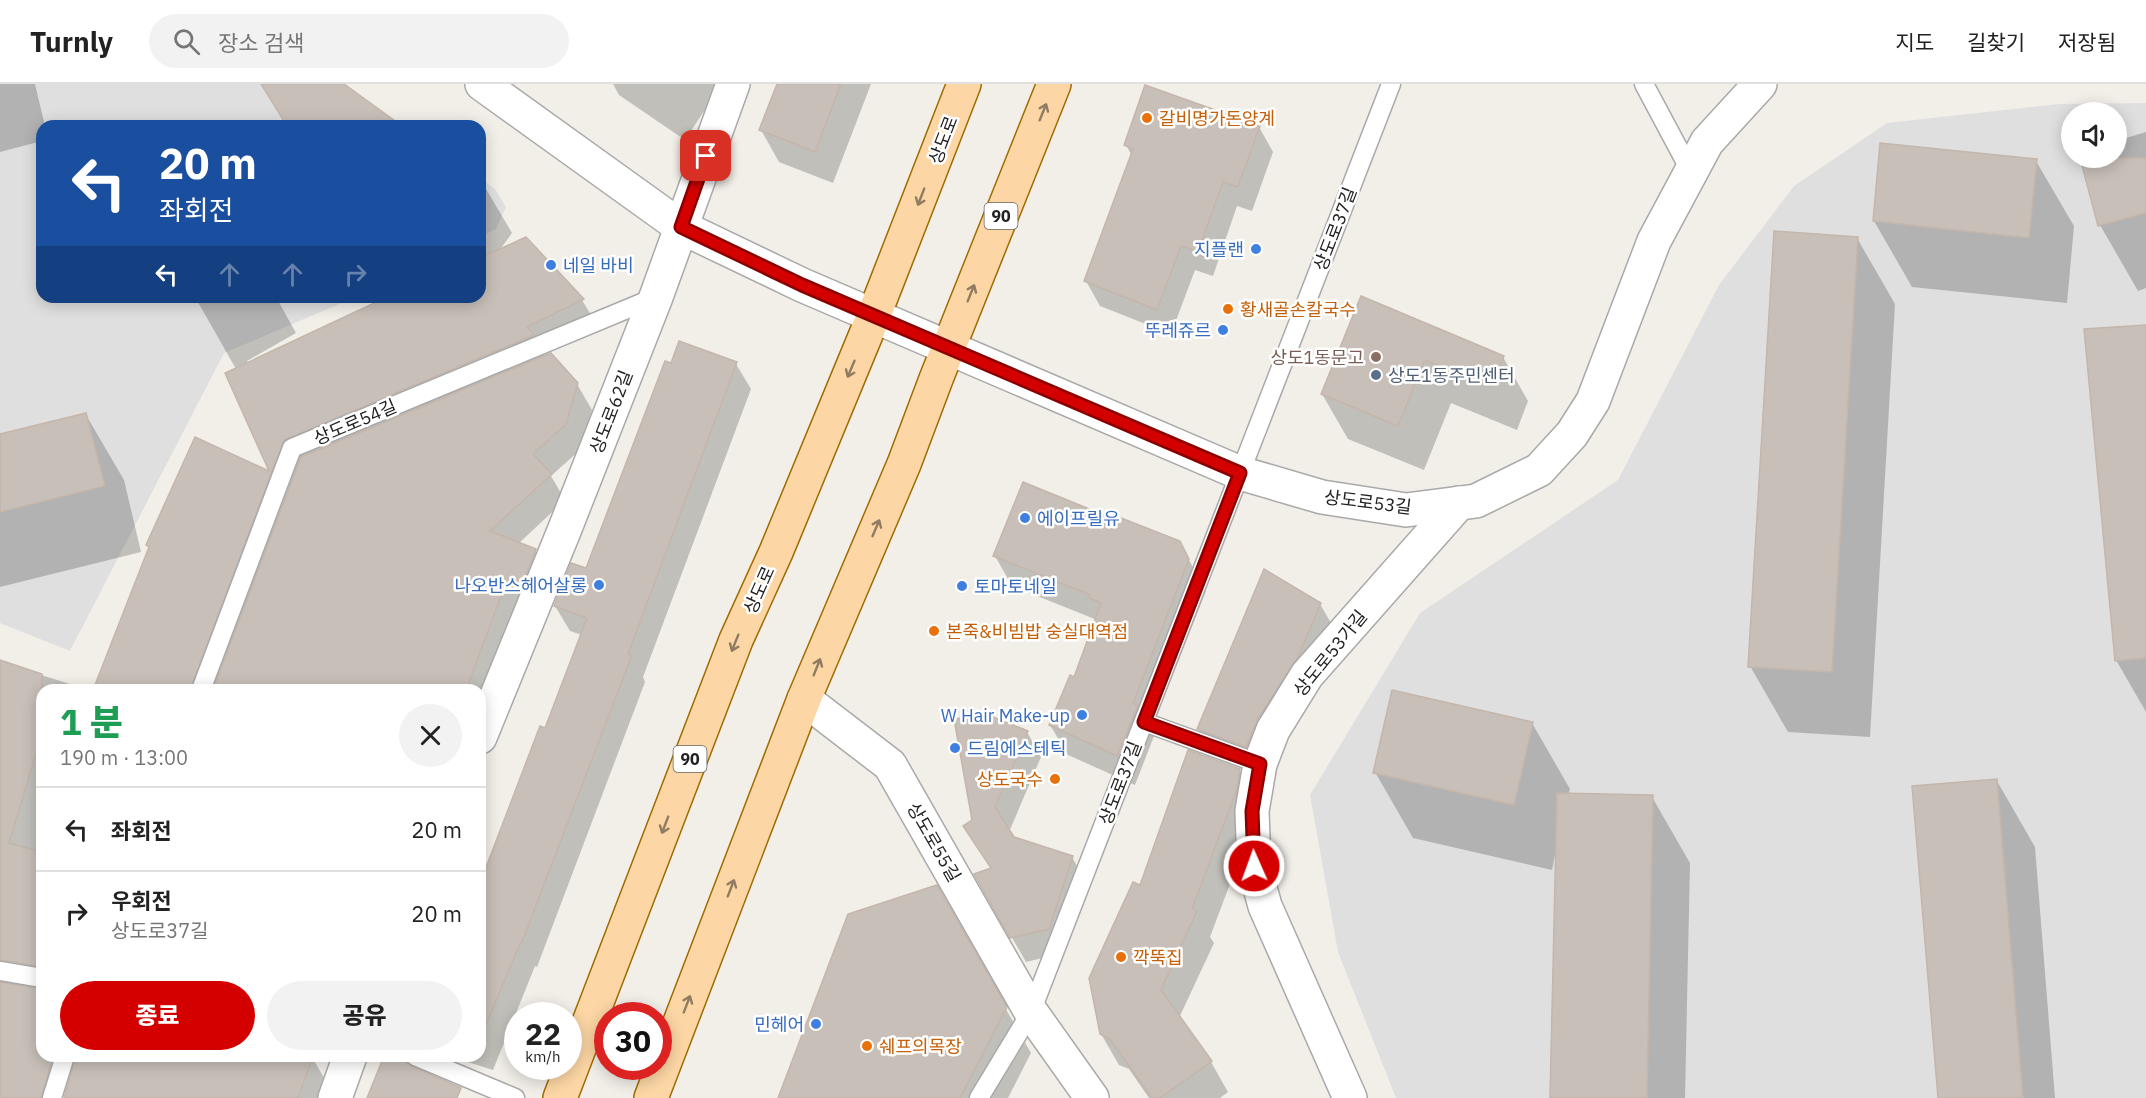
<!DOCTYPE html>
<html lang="ko">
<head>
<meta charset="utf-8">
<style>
	body { margin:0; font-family:"IBM Plex Sans","Noto Sans KR",sans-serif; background:#f2f2f2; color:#222; height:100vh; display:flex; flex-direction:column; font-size:22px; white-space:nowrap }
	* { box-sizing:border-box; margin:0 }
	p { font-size:20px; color:#767676 }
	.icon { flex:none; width:33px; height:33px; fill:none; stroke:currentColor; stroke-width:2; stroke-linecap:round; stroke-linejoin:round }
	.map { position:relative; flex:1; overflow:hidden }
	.drawer { position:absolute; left:36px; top:600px; width:450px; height:378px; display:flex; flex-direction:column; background:#fff; border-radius:18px; box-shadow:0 3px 15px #0003 }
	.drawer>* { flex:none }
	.guide { position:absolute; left:36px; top:36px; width:450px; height:183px; border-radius:18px; box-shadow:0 3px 15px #0003; background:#1a4fa0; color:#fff; overflow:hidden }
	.buttons { position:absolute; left:2061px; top:18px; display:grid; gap:12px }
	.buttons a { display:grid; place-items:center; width:66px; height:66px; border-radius:50%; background:#fff; box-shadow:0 3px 15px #0003; font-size:30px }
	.speed { position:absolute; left:504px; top:918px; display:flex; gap:12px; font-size:30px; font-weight:700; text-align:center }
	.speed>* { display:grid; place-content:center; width:78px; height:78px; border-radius:50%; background:#fff; box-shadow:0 3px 15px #0003; line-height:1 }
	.speed small { font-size:15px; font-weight:400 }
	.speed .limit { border:9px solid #d22; background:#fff; color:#111 }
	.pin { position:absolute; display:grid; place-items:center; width:51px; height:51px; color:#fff; margin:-26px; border-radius:12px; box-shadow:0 3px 9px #0006 }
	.me { position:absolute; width:66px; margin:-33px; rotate:358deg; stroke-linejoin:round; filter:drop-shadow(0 0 4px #0008) }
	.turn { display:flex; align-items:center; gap:21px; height:126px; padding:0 24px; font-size:27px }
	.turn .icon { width:78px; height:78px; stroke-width:2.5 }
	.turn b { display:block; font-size:42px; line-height:51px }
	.lanes { display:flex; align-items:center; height:57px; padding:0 24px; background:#0003; justify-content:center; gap:30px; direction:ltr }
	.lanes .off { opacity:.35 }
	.round { display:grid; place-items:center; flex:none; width:63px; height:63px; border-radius:32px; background:#f2f2f2 }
	.overview { display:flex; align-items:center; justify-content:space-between; height:102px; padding:0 24px }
	h1 { font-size:36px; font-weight:800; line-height:45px; color:#1e9e55 }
	.button { display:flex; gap:12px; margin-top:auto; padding:12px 24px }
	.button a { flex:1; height:69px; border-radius:36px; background:#d40000; color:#fff; font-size:24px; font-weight:800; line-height:69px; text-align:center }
	.button a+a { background:#f2f2f2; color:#222 }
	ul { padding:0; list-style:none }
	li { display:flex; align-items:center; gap:18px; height:84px; padding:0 24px; border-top:2px solid #e0e0e0 }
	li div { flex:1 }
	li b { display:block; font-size:22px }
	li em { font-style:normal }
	header { display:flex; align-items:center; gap:36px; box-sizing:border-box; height:84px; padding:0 30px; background:#fff; border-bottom:2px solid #e0e0e0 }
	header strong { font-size:28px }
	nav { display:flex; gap:33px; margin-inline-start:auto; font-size:21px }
	.search { width:420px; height:54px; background:#f2f2f2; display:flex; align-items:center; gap:15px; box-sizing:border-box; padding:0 21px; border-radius:33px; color:#767676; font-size:22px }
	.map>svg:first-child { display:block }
	.residential { fill:#e0dfdf; fill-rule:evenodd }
	.shadow { fill:#0003 }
	.building { fill:#c7bfb8; stroke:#c4b6ab; stroke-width:1.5 }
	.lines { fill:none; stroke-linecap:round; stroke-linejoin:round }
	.service-casing { stroke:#a9a9a9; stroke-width:21 }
	.minor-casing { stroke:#a9a9a9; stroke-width:36 }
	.tertiary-casing { stroke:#a9a9a9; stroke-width:36 }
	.primary-casing { stroke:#a06b00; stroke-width:36 }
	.service { stroke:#fff; stroke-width:18 }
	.minor { stroke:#fff; stroke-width:33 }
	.tertiary { stroke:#fff; stroke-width:33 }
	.primary { stroke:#fcd6a4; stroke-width:33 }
	.oneway { stroke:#8f7c63 }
	.route-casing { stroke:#8a0000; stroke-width:15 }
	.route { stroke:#d40000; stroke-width:10 }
	.food-dot { fill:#e8710a; stroke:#fff; stroke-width:2 }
	.shop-dot { fill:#3f7fe0; stroke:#fff; stroke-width:2 }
	.education-dot { fill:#8d6e63; stroke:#fff; stroke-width:2 }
	.service-dot { fill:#5c6f8a; stroke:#fff; stroke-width:2 }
	.labels { text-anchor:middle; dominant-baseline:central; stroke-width:5; stroke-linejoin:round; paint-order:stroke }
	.shield { fill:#fff; stroke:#646464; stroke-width:1.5 }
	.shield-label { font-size:16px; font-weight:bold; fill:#222 }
	.food-label { font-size:18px; fill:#c56008; stroke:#fff; text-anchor:start }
	.street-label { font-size:18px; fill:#222; stroke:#fff }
	.shop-label { font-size:18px; fill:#366cbe; stroke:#fff; text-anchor:end }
	.education-label { font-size:18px; fill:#785e54; stroke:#fff; text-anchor:end }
	.service-label { font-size:18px; fill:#4e5e75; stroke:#fff; text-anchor:start }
</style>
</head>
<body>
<header>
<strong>Turnly</strong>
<div class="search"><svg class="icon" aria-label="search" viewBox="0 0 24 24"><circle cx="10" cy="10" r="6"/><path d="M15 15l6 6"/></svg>장소 검색</div>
<nav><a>지도</a><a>길찾기</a><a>저장됨</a></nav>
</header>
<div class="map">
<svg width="2146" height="1014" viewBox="0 0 2146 1014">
	<rect width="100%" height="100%" fill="#f2efe9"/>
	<g class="residential">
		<polygon points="0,0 341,0 403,42 42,42 42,213 356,213 224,269 70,567 0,539"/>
		<path d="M2146,19V1014H1396L1338,868L1310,711L1420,529L1618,396L1719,201L1794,102L1887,39L2059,20ZM2072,28H2116V74H2072Z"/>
		<polygon points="480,94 495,105 506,123 496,145 480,153"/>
	</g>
	<g class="shadow">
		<polygon points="0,0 35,0 45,42 42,42 42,57 0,68"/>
		<polygon points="613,0 716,0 708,21 685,56 619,11"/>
		<polygon points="778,0 871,0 833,99 779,78 761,46"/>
		<polygon points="1259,43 1273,68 1252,127 1237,122 1213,192 1195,186 1171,250 1100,222 1086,197 1132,72 1126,61"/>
		<polygon points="2146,48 2146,204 2138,207 2100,141 2081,74 2116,74 2116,57"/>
		<polygon points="2036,77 2074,142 2067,219 1912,203 1874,137"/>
		<polygon points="480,101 486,105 512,149 499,167 525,154 582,216 597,241 542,268 545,273 577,300 592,326 580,366 551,392 565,416 518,460 535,466 550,492 480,632 480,606 95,606 150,465 147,461 195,355 272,390 227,289 236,285 195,213 276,213 296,249 247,277 248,279 390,213 480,213"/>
		<polygon points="1857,154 1895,220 1870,653 1788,648 1750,582"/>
		<polygon points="1362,214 1503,273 1528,317 1517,346 1451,319 1424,386 1348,355 1322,310"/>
		<polygon points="2146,242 2146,628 2116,576"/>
		<polygon points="736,280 751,305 643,593 645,598 537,883 535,882 493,986 449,972 480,972 480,804 541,656 582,551 570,547 555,522 586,486 672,281"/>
		<polygon points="86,331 124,396 141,468 0,503 0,352"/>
		<polygon points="1120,439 1179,458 1206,507 1151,646 1154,652 1135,701 1068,671 1050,641 1075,595 1097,536 1012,502 995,472"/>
		<polygon points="1320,520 1335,546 1261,687 1213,670 1199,645"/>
		<polygon points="0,578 89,606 42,606 42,972 56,972 50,1003 56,1014 0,1014"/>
		<polygon points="1532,639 1570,705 1568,711 1652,713 1690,779 1685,1014 1551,1014 1557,771 1555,771 1552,786 1413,754 1375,688"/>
		<polygon points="1027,648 1041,673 1009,748 1013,754 1072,773 1086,798 1063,869 1026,878 976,791 992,785 965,742 974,737"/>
		<polygon points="1239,686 1257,717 1254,736 1210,853 1214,859 1179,934 1211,978 1228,1008 1220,1014 1149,1014 1129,985 1119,981 1101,950 1141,803"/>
		<polygon points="1997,697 2035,763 2055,1014 1939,1014"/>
		<polygon points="936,803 1031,969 1008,1014 780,1014"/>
		<polygon points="77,972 301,972 312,973 327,999 321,1014 65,1014"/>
	</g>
	<g class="building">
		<polygon points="261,0 344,0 402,42 287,42"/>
		<polygon points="777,0 841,0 815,68 759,46"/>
		<polygon points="1145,1 1260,42 1238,103 1223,98 1198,168 1181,162 1157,226 1084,197 1133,65 1124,61"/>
		<polygon points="1880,59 2037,75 2029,154 1873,137"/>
		<polygon points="2080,74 2146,74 2146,129 2098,142"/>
		<polygon points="1774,147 1858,153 1832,588 1748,583"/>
		<polygon points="526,153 584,215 527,243 534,251 284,356 190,606 93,606 149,463 146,461 195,353 269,387 225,289 387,213 480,213 480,174"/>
		<polygon points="1361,212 1504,272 1491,303 1425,276 1398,342 1321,310"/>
		<polygon points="2146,241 2146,574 2115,577 2084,245"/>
		<polygon points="679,257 737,278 628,570 632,571 522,858 521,858 480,954 480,799 540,642 545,644 587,534 554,522 571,479 586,484 665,277 671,279"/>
		<polygon points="551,269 578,299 566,340 533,370 552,390 490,447 536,465 519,509 510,505 508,509 503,507 466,606 213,606 301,373"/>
		<polygon points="86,329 105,402 0,428 0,350"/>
		<polygon points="1023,398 1119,437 1121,434 1180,457 1189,475 1133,619 1138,621 1117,672 1049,641 1070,591 1074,593 1101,519 1089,514 1090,511 993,472"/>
		<polygon points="1264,485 1321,519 1298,573 1257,636 1246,663 1197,645"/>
		<polygon points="0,576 42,590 42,650 9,759 42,768 42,883 0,876"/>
		<polygon points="1392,606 1533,638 1514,721 1373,689"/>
		<polygon points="986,630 1028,647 995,723 1014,753 1073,772 1049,845 1010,854 974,790 991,784 963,742 972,736 954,635"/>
		<polygon points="1188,666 1240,685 1237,705 1192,825 1197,827 1161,906 1212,977 1160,1014 1152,1014 1110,955 1100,950 1089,894 1133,798 1140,801"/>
		<polygon points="1997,695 2023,1014 1938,1014 1912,702"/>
		<polygon points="1557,709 1653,711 1647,1014 1550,1014"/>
		<polygon points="937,801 1007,923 960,1014 778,1014 848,830"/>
		<polygon points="0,898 42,905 42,972 53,972 41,1014 0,1014"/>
		<polygon points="76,972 313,972 298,1014 64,1014"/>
		<polygon points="384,972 404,972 406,978 411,982 461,1004 457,1014 367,1014"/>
	</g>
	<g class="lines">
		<g class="service-casing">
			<g id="service">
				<polyline points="1644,0 1691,88"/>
				<polyline points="201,606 292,364 656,213"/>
				<polyline points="1144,638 1260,680"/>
				<polyline points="0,887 42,894"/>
				<polyline points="415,972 515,1014"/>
				<polyline points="52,1014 65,972"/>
				<polyline points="979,1014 1031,928 1391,0"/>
			</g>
		</g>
		<g class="minor-casing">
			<g id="minor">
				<polyline points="804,615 890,681 1031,928 1092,1014"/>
				<polyline points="480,653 564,447 656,213 733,0"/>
				<polyline points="335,1014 350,972"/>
				<polyline points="1350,1014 1265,822 1254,782 1252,727 1260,680 1273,646 1307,591 1459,419"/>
			</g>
		</g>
		<g class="tertiary-casing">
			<polyline id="tertiary" points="482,0 681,143 802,201 1240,389 1322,413 1406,426 1476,417 1539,386 1572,350 1593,317 1654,157 1691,88 1707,58 1760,0"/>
		</g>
		<g class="primary-casing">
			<g id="primary">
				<polyline points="560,1014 736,556 776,468 874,231 964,0"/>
				<polyline points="651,1014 804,615 904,380 936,295 1054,0"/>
			</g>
		</g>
		<use href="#service" class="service"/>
		<use href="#minor" class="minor"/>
		<use href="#tertiary" class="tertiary"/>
		<use href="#primary" class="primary"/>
	</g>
	<defs><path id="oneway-shaft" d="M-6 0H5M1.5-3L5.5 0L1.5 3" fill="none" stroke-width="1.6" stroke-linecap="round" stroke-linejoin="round" transform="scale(1.5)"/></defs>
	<g class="oneway">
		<use href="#oneway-shaft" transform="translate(1043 28) rotate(-68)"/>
		<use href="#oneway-shaft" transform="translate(921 113) rotate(111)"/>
		<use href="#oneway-shaft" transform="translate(971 209) rotate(-68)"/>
		<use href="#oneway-shaft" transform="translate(851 285) rotate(113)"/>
		<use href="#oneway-shaft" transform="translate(876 444) rotate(-67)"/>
		<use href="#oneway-shaft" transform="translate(735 559) rotate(112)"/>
		<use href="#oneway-shaft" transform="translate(817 583) rotate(-68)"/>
		<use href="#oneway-shaft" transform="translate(665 741) rotate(111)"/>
		<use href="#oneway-shaft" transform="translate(731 804) rotate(-69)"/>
		<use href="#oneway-shaft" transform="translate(687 920) rotate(-69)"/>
	</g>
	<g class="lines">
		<g class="route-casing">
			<polyline id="route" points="706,72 681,143 802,201 1240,389 1144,638 1260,680 1252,727 1254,782"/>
		</g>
		<use href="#route" class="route"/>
	</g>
	<g class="food-dot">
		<circle cx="1147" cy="34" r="6"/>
		<circle cx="1228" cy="225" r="6"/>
		<circle cx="934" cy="547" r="6"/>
		<circle cx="1055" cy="695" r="6"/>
		<circle cx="1121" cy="873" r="6"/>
		<circle cx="867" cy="962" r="6"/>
	</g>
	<g class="shop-dot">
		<circle cx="1256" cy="165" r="6"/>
		<circle cx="551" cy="181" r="6"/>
		<circle cx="1223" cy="246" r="6"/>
		<circle cx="1025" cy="434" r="6"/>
		<circle cx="599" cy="501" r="6"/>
		<circle cx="962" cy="502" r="6"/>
		<circle cx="1082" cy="631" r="6"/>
		<circle cx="955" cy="664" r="6"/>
		<circle cx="816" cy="940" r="6"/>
	</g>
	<circle class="education-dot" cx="1376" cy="273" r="6"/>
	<circle class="service-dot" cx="1376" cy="291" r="6"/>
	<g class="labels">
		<g class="shield">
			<rect x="984.5" y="119" width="33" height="26" rx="4.5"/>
			<rect x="673.5" y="662" width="33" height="26" rx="4.5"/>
		</g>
		<g class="shield-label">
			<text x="1001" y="132">90</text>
			<text x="690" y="675">90</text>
		</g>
		<g class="food-label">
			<text x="1159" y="34">갈비명가돈양계</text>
			<text x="1240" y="225">황새골손칼국수</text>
			<text x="946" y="547">본죽&amp;비빔밥 숭실대역점</text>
			<text x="1043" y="695" text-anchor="end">상도국수</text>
			<text x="1133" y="873">깍뚝집</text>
			<text x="879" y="962">쉐프의목장</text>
		</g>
		<g class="street-label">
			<text transform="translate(943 56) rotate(-69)">상도로</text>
			<text transform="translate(1335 145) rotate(-69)">상도로37길</text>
			<text transform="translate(611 328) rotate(-69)">상도로62길</text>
			<text transform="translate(355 338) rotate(-23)">상도로54길</text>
			<text transform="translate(1368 418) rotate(7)">상도로53길</text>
			<text transform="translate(759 506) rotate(-66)">상도로</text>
			<text transform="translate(1330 569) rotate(-51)">상도로53가길</text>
			<text transform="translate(1120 699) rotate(-69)">상도로37길</text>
			<text transform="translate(934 758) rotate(60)">상도로55길</text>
		</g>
		<g class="shop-label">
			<text x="1244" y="165">지플랜</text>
			<text x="563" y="181" text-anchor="start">네일 바비</text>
			<text x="1211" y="246">뚜레쥬르</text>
			<text x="1037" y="434" text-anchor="start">에이프릴유</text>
			<text x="587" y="501">나오반스헤어살롱</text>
			<text x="974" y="502" text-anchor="start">토마토네일</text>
			<text x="1070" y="631">W Hair Make-up</text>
			<text x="967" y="664" text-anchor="start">드림에스테틱</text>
			<text x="804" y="940">민헤어</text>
		</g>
		<g class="education-label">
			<text x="1364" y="273">상도1동문고</text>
		</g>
		<g class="service-label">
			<text x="1388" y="291">상도1동주민센터</text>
		</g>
	</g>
</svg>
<div class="buttons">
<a><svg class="icon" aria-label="sound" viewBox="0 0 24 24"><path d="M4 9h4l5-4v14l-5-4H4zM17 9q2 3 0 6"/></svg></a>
</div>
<div class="speed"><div>22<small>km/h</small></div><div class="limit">30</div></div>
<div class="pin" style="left:706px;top:72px;background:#d93025"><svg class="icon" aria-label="arrive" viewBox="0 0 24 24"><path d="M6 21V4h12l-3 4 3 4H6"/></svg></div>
<svg class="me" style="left:1254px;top:782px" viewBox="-20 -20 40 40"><circle r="17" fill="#d40000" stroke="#fff" stroke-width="3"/><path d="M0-11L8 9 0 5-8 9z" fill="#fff"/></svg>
<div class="guide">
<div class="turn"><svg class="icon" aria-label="left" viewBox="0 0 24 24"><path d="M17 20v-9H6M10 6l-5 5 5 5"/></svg><div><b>20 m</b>좌회전</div></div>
<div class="lanes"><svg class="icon" aria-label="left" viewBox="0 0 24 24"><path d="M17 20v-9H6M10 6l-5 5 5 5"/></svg><svg class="icon off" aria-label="ahead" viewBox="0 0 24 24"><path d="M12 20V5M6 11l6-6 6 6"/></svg><svg class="icon off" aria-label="ahead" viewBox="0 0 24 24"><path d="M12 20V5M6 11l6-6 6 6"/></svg><svg class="icon off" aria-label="right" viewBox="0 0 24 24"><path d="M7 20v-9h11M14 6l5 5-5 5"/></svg></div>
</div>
<section class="drawer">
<div class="overview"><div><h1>1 분</h1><p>190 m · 13:00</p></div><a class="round"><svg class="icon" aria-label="close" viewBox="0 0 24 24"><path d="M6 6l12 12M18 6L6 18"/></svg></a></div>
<ul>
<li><svg class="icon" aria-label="left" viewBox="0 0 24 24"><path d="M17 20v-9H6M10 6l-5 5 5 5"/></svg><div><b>좌회전</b></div><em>20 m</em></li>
<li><svg class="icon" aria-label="right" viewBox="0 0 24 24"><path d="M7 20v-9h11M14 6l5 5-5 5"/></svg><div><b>우회전</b><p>상도로37길</p></div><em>20 m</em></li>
</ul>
<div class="button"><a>종료</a><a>공유</a></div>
</section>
</div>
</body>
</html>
